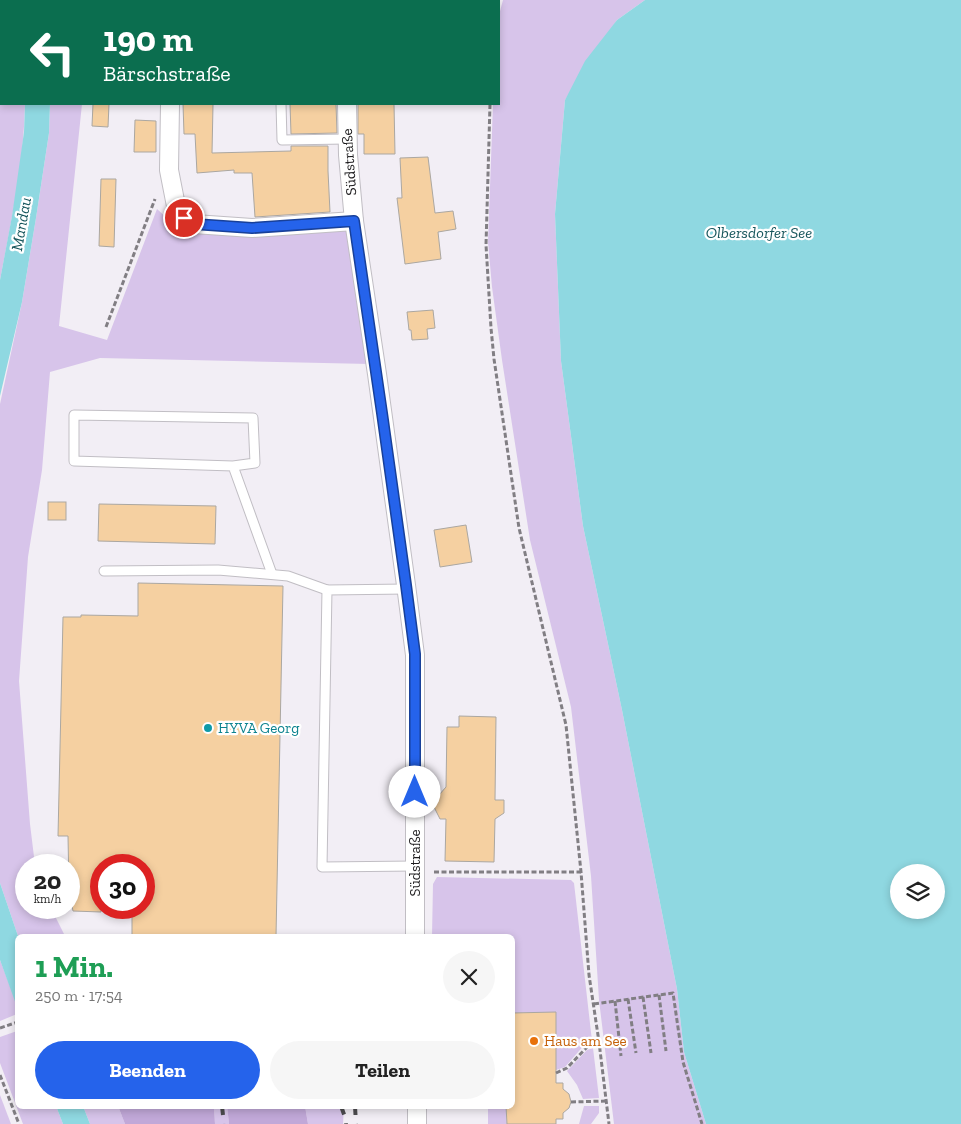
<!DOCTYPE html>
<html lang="de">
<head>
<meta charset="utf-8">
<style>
	body { margin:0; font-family:"Zilla Slab",serif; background:#f6f6f6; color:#222; height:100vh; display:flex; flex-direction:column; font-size:19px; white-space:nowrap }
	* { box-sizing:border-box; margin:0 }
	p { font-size:16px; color:#767676 }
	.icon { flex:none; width:28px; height:28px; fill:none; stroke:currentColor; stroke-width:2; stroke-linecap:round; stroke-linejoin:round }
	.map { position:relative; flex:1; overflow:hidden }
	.sheet { position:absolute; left:15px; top:934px; width:500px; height:175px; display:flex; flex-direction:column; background:#fff; border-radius:8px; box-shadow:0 2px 8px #0003 }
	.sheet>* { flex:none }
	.hud { position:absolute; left:0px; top:0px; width:500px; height:105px; box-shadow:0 2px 8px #0003; background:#0b6e4f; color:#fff; overflow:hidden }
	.fabs { position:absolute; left:890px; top:864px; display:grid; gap:10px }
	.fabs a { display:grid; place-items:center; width:55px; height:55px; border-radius:50%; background:#fff; box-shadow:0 2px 8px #0003; font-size:25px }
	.speed { position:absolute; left:15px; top:854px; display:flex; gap:10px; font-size:25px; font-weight:700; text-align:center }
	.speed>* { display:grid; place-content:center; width:65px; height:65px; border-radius:50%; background:#fff; box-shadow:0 2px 8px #0003; line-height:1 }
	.speed small { font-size:12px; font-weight:400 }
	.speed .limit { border:8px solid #d22; background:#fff; color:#111 }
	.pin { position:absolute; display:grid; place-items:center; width:42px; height:42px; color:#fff; margin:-21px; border:2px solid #fff; border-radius:50%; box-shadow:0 1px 5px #0007 }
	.me { position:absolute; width:55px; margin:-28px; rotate:0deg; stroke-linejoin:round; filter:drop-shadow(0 0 4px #0008) }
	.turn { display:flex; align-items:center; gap:18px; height:105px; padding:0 20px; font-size:22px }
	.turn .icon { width:65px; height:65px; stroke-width:2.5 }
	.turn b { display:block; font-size:35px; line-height:42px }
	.round { display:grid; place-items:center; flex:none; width:52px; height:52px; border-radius:26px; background:#f6f6f6 }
	.summary { display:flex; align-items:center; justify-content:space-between; height:85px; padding:0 20px }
	h1 { font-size:30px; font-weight:700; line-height:38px; color:#1e9e55 }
	.button { display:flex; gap:10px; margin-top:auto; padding:10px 20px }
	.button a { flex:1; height:58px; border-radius:30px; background:#2563eb; color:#fff; font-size:20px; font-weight:700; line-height:58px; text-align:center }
	.button a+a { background:#f6f6f6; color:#222 }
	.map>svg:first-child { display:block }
	.green { fill:#d7c4ea }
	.forest { fill:#c1a8d8 }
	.water { fill:#8fd8e1; fill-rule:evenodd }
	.building { fill:#f5d0a1; stroke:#aba7a1 }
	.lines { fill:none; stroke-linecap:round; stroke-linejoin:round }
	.service-casing { stroke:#c1bec4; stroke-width:11 }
	.minor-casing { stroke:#c1bec4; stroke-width:20 }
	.path { stroke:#817e83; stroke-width:3; stroke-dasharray:5 2.5; stroke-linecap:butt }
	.service { stroke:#fff; stroke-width:9 }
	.minor { stroke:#fff; stroke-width:18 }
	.rail { stroke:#4d4c4f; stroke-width:4; stroke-dasharray:9 9; stroke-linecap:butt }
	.route-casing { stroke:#184099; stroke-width:12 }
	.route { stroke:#2563eb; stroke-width:9 }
	.culture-dot { fill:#0f9aa8; stroke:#fff; stroke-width:2 }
	.food-dot { fill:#e8710a; stroke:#fff; stroke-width:2 }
	.labels { text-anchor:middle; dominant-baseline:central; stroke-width:4.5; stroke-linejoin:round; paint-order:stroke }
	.street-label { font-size:15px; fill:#1d1c1e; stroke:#fff }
	.culture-label { font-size:15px; fill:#0d838f; stroke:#fff; text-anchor:start }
	.food-label { font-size:15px; fill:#c56008; stroke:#fff; text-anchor:start }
	.water-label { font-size:16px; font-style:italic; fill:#17565c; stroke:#fff }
</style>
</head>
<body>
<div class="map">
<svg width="961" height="1124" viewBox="0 0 961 1124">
	<rect width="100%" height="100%" fill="#f2eef5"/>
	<g class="green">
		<path d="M0,0H26V1H1V104H25C24,163 11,222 0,280Z"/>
		<polygon points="503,0 645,0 617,20 565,100 555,214 561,361 583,526 622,710 677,989 684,1052 706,1124 614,1124 599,1000 591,876 571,707 530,540 502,360 492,287 488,242 493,104 499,104 499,15"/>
		<polygon points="50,104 82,104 59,326 107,340 157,209 167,218 184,230 213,235 346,231 370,364 100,358 50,372 42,470 28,557 19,681 30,824 35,865 26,865 26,908 51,908 65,936 18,936 0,883 0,404 22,302 36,218 49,133"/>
		<polygon points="437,877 571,880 574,883 592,1041 586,1043 565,1067 556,1070 556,1013 513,1013 512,936 432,936 433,884"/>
		<polygon points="0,960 18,1007 17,1014 0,1021"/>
		<polygon points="17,1031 18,1106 56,1106 63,1124 23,1124 0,1063 0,1037"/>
		<polygon points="593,1048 599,1098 583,1099 577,1085 567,1071 587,1050"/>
		<polygon points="0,1095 11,1124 0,1124"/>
		<polygon points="83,1106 118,1106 125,1124 90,1124"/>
		<polygon points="214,1106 227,1106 229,1124 215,1124"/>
		<polygon points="305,1106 344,1106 343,1124 308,1124"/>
		<polygon points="488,1106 506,1106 507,1124 488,1124"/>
		<polygon points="584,1106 599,1106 599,1113 591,1124 579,1124"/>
	</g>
	<g class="forest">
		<polygon points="118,1106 214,1106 215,1124 125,1124"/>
		<polygon points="227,1106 305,1106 308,1124 229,1124"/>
	</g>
	<g class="water">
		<path d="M645,0H961V1124H706L684,1052L677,989L622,710L583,526L561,361L555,214L565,100L585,61L617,20ZM899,872H936V910H899Z"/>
		<polygon points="25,104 50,104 49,133 36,218 22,302 0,396 0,280 12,216 24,132"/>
		<polygon points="0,883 18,936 17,1007 0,960"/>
		<polygon points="56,1106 83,1106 90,1124 63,1124"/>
	</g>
	<g class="building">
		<polygon points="93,104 109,104 108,127 92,126"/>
		<polygon points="183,104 212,104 213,105 212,153 291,151 291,146 328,146 328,171 330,212 255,217 252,173 234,173 234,170 197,173 195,134 184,134"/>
		<polygon points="290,104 336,104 337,133 291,134"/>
		<polygon points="358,104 394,104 395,154 364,154 364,134 358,134"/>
		<polygon points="135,120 156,121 156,152 134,152"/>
		<polygon points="428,157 435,213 453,211 456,229 438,232 441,259 405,264 397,198 402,198 400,158"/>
		<polygon points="101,179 116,179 114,247 99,246"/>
		<polygon points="433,310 435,328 427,329 428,339 412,340 411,330 409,330 407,312"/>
		<rect x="48" y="502" width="18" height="18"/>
		<polygon points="99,504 216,506 215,544 98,541"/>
		<polygon points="466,525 472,562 440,567 434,530"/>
		<polygon points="138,583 283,586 276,936 132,936 132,908 144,908 144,865 101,865 101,912 73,911 69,890 68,836 58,836 63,617 81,617 81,615 138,616"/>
		<polygon points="459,716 496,717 495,800 504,800 504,813 495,819 494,862 445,861 446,819 440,819 432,803 446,787 447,727 459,727"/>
		<polygon points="556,1012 556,1083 563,1083 563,1089 569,1094 571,1102 569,1108 563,1113 563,1119 556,1119 556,1124 507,1124 506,1106 512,1106 512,1013"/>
	</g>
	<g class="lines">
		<g class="service-casing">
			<g id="service">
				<polyline points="277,0 277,1"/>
				<polyline points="281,104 282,140 347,139"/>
				<polyline points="233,466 255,463 253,418 74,415 74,461 233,466 272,574"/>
				<polyline points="104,571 218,570 288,576 327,590"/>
				<polyline points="407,589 327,590 322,867 415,866"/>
			</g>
		</g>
		<g class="minor-casing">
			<g id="minor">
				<polyline points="344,0 344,1"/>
				<polyline points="171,1 171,0"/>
				<polyline points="170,104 169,170 177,211 194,224 252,228 354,221"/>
				<polyline points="347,104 348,155 354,221 377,374 406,585 415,655 415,936"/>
				<polyline points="417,1124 417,1106"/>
			</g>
		</g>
		<g class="path">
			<polyline points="497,1 497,0"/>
			<polyline points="490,104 486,245 491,328 494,359 519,528 566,725 581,872 589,975 599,1042 609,1124"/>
			<polyline points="106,327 155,199"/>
			<polyline points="434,872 581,872"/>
			<polyline points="659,995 666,1051"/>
			<polyline points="643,997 651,1053"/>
			<polyline points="628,999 636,1053"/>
			<polyline points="615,1001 621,1056"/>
			<polyline points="594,1004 673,993 683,1062 702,1124"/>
			<polyline points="0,1028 18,1022"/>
			<polyline points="556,1073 567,1068 588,1046 599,1042"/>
			<polyline points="0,1075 19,1124"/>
			<polyline points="571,1102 606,1101"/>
		</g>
		<use href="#service" class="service"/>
		<use href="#minor" class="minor"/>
		<g class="rail">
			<polyline points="222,1106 224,1124"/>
			<polyline points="341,1106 345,1117 346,1124"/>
			<polyline points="355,1106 356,1124"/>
		</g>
	</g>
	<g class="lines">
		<g class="route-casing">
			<polyline id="route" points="184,218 194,224 252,228 354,221 382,413 406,585 415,654 415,792"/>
		</g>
		<use href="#route" class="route"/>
	</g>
	<circle class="culture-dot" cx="208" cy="728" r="5"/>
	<circle class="food-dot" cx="534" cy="1041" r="5"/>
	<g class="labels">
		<g class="street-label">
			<text transform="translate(349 162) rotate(-94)">Südstraße</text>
			<text transform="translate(415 863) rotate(-90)">Südstraße</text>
		</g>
		<g class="culture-label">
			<text x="218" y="728">HYVA Georg</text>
		</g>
		<g class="food-label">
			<text x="544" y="1041">Haus am See</text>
		</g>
		<g class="water-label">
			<text transform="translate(21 224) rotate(-80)">Mandau</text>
			<text x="759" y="232">Olbersdorfer See</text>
		</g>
	</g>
</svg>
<div class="fabs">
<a><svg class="icon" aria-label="layers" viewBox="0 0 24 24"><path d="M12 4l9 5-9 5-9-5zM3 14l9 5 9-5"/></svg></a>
</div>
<div class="speed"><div>20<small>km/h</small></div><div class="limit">30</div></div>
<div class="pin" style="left:184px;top:218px;background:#d93025"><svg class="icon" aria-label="arrive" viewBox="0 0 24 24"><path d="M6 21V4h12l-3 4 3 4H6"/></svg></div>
<svg class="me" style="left:415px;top:792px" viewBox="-20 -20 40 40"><circle r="19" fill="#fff"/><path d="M0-13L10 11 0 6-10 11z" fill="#2563eb"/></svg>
<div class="hud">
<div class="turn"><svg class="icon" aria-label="left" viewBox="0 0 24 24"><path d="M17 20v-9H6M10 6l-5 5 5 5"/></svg><div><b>190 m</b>Bärschstraße</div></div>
</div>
<section class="sheet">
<div class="summary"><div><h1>1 Min.</h1><p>250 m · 17:54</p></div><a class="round"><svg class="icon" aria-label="close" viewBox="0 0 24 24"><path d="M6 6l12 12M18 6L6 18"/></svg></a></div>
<div class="button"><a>Beenden</a><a>Teilen</a></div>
</section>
</div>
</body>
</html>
